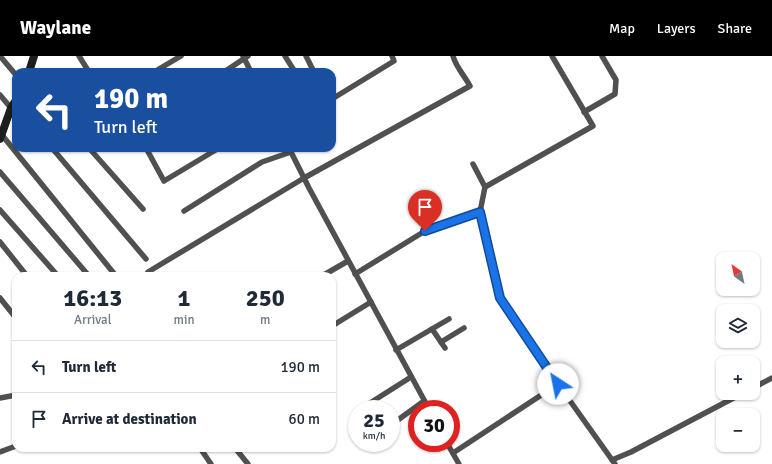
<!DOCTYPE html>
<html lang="en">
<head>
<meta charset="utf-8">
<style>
	body { margin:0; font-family:Signika,sans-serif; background:#f2f2f3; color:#1f2937; height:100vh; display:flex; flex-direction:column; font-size:15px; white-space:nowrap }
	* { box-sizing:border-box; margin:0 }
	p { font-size:13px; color:#747a83 }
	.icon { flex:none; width:22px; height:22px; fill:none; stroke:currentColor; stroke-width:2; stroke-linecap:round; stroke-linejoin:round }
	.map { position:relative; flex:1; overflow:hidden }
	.details { position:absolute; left:12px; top:216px; width:324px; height:180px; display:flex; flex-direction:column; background:#fff; border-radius:12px; box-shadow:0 1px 3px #0004 }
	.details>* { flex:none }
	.banner { position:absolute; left:12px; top:12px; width:324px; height:84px; border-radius:12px; box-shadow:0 1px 3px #0004; background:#1a4fa0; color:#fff; overflow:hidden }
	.needle { width:26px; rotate:327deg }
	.buttons { position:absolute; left:716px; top:196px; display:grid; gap:8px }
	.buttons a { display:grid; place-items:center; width:44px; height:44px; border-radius:8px; background:#fff; box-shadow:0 1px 3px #0004; font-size:20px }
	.speed { position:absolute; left:348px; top:344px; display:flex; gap:8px; font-size:20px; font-weight:700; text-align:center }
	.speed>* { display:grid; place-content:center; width:52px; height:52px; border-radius:50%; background:#fff; box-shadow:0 1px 3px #0004; line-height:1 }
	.speed small { font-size:10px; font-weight:400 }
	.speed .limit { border:6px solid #d22; background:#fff; color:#111 }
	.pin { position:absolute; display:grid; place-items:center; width:34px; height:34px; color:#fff; margin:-41px -17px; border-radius:50% 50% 50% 0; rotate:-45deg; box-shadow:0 0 4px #0007 }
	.pin .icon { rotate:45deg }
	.me { position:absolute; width:44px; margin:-22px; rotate:326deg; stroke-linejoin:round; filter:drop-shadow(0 0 3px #0008) }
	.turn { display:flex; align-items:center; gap:14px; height:84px; padding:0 16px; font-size:18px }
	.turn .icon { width:52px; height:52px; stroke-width:2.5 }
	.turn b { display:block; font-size:28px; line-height:34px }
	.eta { display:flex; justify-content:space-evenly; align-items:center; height:68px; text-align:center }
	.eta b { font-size:24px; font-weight:700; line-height:28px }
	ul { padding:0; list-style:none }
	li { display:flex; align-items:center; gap:12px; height:52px; padding:0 16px; border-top:1px solid #e0e1e3 }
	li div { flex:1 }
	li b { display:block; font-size:15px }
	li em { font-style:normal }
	header { display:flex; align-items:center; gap:24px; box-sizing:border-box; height:56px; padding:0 20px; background:#000; color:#fff }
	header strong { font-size:19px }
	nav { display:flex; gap:22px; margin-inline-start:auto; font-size:14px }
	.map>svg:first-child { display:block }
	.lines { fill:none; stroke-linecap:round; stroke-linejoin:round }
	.street { stroke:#505050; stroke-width:5.5 }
	.secondary { stroke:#1d1d1d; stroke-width:8 }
	.route-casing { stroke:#114b97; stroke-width:10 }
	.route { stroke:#1a73e8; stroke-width:7 }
</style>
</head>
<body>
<header>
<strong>Waylane</strong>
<nav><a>Map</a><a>Layers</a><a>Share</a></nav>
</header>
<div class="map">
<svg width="772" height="408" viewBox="0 0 772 408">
	<rect width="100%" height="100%" fill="#fff"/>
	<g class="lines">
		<g class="street">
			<polyline points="0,0 16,19"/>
			<polyline points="79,0 89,16"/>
			<polyline points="243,0 251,16"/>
			<polyline points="285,0 295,16"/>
			<polyline points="306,0 314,16"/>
			<polyline points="154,16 181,0"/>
			<polyline points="224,16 248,0"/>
			<polyline points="0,39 11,52 16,55"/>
			<polyline points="332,43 394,5 392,0"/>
			<polyline points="584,56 615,38 616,24 602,0"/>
			<polyline points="2,79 116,220"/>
			<polyline points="52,92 146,203"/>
			<polyline points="89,92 143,153"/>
			<polyline points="146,92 164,125 219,92"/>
			<polyline points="289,92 309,132 429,353"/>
			<polyline points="0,116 89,220"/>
			<polyline points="485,131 593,70 552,0"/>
			<polyline points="0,154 58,220"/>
			<polyline points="184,155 262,106 291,96"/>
			<polyline points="0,186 27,220"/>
			<path d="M148,216L304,122L470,30C464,19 456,11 453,0"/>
			<polyline points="355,218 425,175 480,156"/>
			<polyline points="322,220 348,205"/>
			<polyline points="0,242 16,262"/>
			<polyline points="332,270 371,246"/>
			<polyline points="432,273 445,292"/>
			<polyline points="441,286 464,272"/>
			<polyline points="396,294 449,263"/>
			<polyline points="558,328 615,408"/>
			<polyline points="753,332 772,322"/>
			<polyline points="0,342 16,339"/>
			<polyline points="370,347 411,321"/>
			<polyline points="391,369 424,345"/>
			<polyline points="447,387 459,408"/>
			<polyline points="200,392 211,408"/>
			<polyline points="235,392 248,408"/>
			<polyline points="0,396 16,390"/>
			<polyline points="453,397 558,328 500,241 480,156 485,131 473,108"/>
			<polyline points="612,404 631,396 743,337"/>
		</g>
		<g class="secondary">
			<polyline points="29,16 34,0"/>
			<polyline points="0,83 11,52 16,44"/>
		</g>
	</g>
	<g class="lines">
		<g class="route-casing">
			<polyline id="route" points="425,175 480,156 500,242 558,328"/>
		</g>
		<use href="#route" class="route"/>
	</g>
</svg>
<div class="buttons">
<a><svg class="needle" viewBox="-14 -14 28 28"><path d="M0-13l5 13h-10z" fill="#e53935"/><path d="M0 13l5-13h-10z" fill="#747a83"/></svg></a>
<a><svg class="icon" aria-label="layers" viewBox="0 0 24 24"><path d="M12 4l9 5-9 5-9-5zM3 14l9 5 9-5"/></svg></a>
<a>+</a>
<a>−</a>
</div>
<div class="speed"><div>25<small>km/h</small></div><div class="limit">30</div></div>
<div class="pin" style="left:425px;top:175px;background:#d93025"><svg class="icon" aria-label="arrive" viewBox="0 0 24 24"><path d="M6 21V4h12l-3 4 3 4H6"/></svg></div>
<svg class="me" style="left:558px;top:328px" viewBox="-20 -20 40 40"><circle r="19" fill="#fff"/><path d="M0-13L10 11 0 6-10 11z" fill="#1a73e8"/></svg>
<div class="banner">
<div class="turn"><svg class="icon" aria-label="left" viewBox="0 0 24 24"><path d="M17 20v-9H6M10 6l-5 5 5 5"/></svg><div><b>190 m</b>Turn left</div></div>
</div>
<section class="details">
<div class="eta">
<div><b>16:13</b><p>Arrival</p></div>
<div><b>1</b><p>min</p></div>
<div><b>250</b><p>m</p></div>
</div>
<ul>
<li><svg class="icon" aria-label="left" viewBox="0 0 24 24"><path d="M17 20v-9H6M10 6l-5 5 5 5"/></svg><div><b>Turn left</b></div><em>190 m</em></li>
<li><svg class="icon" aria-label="arrive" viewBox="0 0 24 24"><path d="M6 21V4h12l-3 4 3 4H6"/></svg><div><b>Arrive at destination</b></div><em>60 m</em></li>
</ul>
</section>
</div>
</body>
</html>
